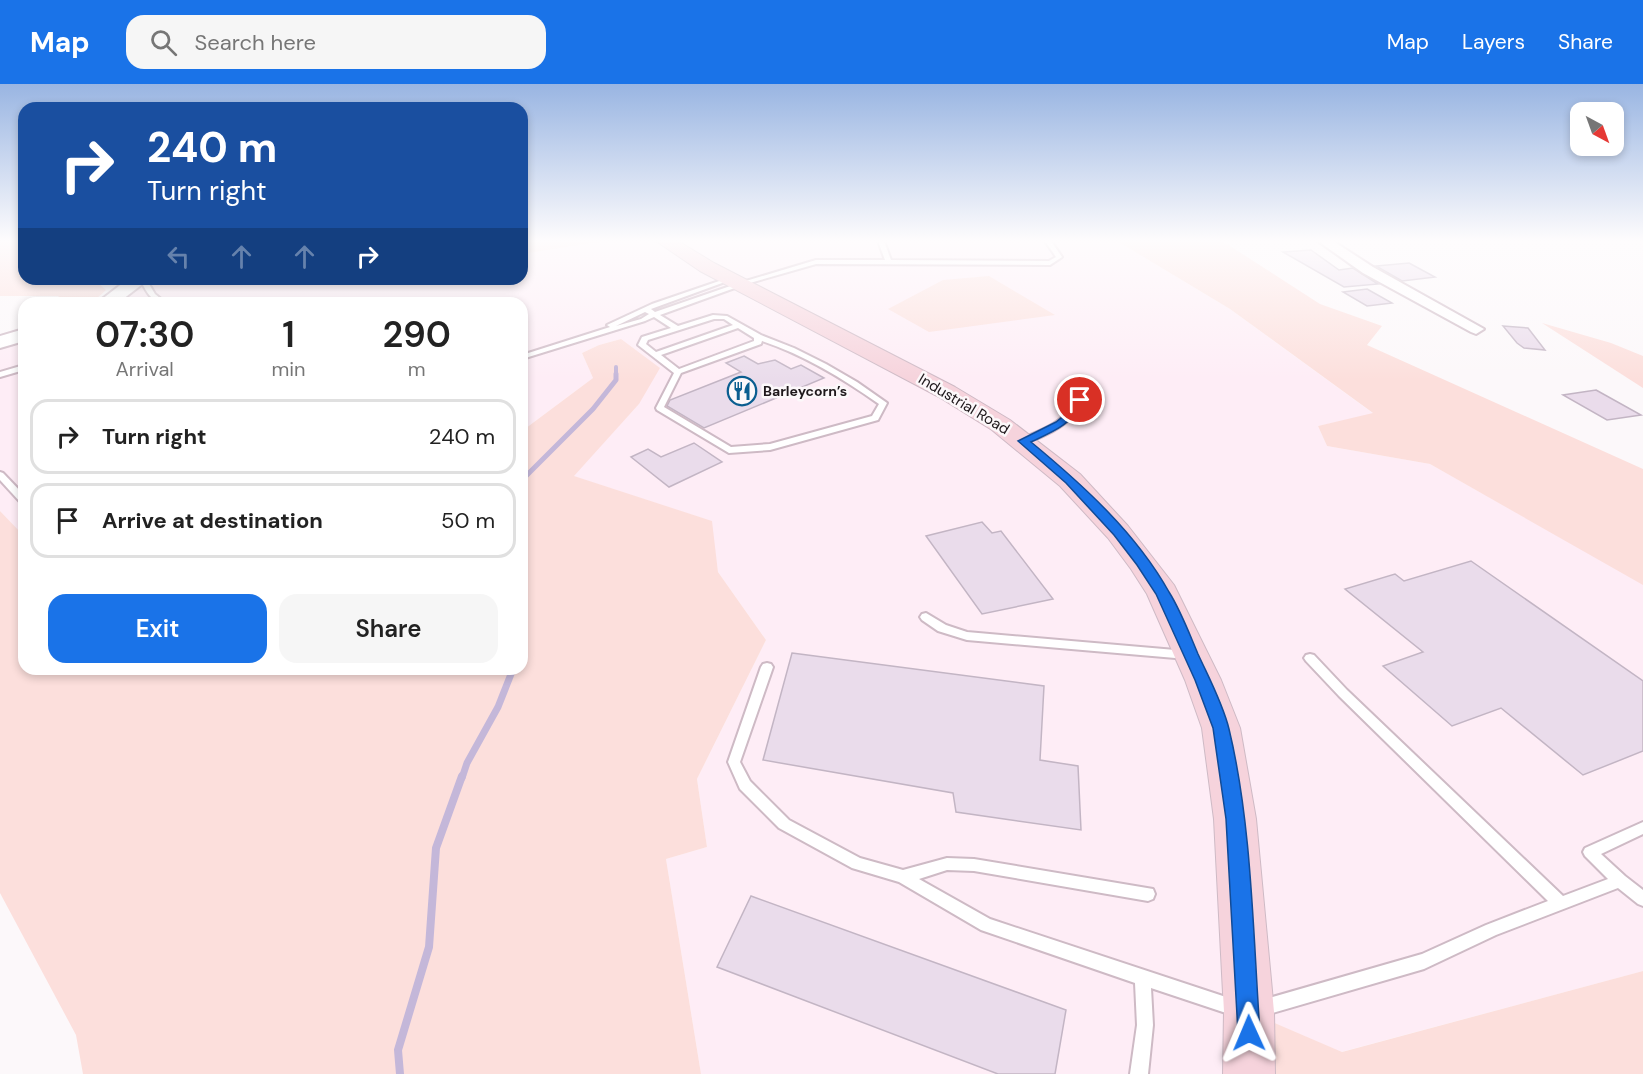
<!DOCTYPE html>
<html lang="en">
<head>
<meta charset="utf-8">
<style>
	body { margin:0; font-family:"DM Sans",sans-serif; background:#f6f6f6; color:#222; height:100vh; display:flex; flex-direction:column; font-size:22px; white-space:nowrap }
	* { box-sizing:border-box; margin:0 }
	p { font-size:20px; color:#767676 }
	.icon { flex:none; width:33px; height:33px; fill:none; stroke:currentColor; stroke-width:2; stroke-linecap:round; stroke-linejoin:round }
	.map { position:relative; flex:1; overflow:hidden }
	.side { position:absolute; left:18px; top:213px; width:510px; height:378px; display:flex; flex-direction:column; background:#fff; border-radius:18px; box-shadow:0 3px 9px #0003 }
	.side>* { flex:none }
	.top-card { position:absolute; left:18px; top:18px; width:510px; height:183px; border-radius:18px; box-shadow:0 3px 9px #0003; background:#1a4fa0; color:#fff; overflow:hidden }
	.needle { width:39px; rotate:139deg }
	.tools { position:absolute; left:1570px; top:18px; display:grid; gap:12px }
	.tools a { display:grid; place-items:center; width:54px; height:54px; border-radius:12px; background:#fff; box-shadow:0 3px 9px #0003; font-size:30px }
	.pin { position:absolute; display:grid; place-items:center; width:51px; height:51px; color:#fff; margin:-26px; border:3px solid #fff; border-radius:50%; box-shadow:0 2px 6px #0007 }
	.me { position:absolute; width:66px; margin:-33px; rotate:359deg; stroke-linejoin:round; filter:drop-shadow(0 0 4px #0008) }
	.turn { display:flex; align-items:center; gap:21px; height:126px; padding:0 30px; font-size:27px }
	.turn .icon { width:78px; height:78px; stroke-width:2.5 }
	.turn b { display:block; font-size:42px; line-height:51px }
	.lanes { display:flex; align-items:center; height:57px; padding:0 30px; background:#0003; justify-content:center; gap:30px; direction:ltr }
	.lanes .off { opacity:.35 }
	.eta { display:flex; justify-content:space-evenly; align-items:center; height:102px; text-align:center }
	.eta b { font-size:36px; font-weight:600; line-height:42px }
	.primary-button { display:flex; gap:12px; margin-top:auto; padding:12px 30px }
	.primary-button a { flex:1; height:69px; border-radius:18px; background:#1a73e8; color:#fff; font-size:24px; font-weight:600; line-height:69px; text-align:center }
	.primary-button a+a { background:#f6f6f6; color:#222 }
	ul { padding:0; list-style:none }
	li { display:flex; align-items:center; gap:18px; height:75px; margin:0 12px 9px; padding:0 18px; border:3px solid #e0e0e0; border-radius:18px }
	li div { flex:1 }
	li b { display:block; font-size:22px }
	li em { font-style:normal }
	header { display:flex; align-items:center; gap:36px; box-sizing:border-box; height:84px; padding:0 30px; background:#1a73e8; color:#fff }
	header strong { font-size:28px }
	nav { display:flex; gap:33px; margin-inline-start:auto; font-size:21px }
	.search { width:420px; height:54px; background:#f6f6f6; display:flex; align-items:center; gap:15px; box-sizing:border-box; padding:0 21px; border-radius:18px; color:#767676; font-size:22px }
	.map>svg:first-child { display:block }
	.built { fill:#feedf6 }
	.green { fill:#fcdfdc }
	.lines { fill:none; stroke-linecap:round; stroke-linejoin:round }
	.stream-far3 { stroke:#c4b7d9; stroke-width:4 }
	.stream-far2 { stroke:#c4b7d9; stroke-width:5 }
	.stream-far1 { stroke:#c4b7d9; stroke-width:7 }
	.stream { stroke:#c4b7d9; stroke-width:8 }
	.building { fill:#eadceb; stroke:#c3b5c4; stroke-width:1.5 }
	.service-casing { stroke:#cebac5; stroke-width:4 }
	.minor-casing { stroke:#cebac5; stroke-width:4 }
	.tertiary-casing { stroke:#cebac5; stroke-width:4 }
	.secondary-casing { stroke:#cebac5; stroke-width:2 }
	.service { fill:#fff; fill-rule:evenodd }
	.minor { fill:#fff; fill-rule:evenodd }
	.tertiary { fill:#fff; fill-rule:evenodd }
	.secondary { fill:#f6d3dc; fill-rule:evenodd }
	.route { fill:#1a73e8; stroke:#114b97; stroke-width:1.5 }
	.labels { text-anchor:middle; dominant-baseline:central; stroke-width:5; stroke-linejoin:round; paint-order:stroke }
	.far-poi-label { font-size:14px; font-weight:bold; fill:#1f191c; stroke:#fcf8fa; text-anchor:start }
	.street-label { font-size:15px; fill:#1f191c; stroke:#fcf8fa }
</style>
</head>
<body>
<header>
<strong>Map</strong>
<div class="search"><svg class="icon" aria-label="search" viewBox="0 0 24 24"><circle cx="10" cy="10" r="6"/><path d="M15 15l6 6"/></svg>Search here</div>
<nav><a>Map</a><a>Layers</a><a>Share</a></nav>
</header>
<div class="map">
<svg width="1643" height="990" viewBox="0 0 1643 990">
	<rect width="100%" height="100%" fill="#fcf8fa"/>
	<g class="built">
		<polygon points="604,157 1117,157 1230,225 1374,330 1318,342 1327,362 1430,380 1643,500 1643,887 1341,968 1249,928 1249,990 701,990 666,775 707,763 697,695 766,556 718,488 711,437 573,392 639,320 621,255 599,261 582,269 593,294 522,347 522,219 106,219 140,195 522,195 522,170"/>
		<polygon points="24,251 24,452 0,427 0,258"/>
	</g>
	<g class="green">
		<path d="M0,157H24V195H105L98,199L106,206C91,221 87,219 66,219L58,212H0Z"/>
		<polygon points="522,157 604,157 522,170"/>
		<polygon points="1117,157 1220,157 1227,160 1320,220 1382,242 1367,261 1643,385 1643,501 1430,380 1327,362 1318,342 1373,329 1230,225"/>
		<polygon points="989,192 1055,231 929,248 888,225 943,196"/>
		<polygon points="1542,239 1611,259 1643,272 1643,304"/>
		<polygon points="621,255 660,284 639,320 574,392 712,437 718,488 766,556 697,695 707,763 666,775 701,990 83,990 76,951 0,809 0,427 24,452 24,585 522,585 522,347 593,294 582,269 599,261"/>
		<polygon points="1643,887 1643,990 1249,990 1249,928 1342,968"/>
	</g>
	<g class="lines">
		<polyline class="stream-far3" points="616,283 616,292"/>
		<polyline class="stream-far2" points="522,396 593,325 616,296 616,290"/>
		<g class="stream-far1">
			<polyline points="522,498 524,500 522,559"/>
			<polyline points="462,694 467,679 498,623 513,585"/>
		</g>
		<polyline class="stream" points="400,990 398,966 429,863 436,764 462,692"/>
	</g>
	<g class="building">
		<polygon points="1311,166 1339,186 1353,184 1378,200 1344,203 1283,168"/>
		<polygon points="1409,179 1435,193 1402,197 1376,182"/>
		<polygon points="1367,205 1392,219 1367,222 1343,208"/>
		<polygon points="1503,242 1528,244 1545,266 1524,264 1517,259"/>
		<polygon points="744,272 758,280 775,276 791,285 801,281 824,294 704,344 667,322 670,316 741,288 726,279"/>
		<polygon points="1596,306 1641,331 1607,336 1563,311"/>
		<polygon points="694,359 722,378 669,403 631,373 648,365 661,373"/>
		<polygon points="982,438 992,449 1001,447 1053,515 982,530 926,452"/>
		<polygon points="1471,477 1643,597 1643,667 1583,691 1501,624 1452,642 1383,582 1423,568 1345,505 1395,490 1404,497"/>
		<polygon points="792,569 1044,602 1040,676 1078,682 1081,746 956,728 953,709 763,676"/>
		<polygon points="751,812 1066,926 1055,990 998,990 717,883"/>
	</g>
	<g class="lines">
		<g class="service-casing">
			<g id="service">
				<path d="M878,157H884L891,176L1049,177L1056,173L1045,157H1051L1062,173L1050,181L816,180L743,201L660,231L678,242L713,231L727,232L761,251L794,264L826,280L857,298L887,319L878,336L770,366L729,369L657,326L656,324L674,289L638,261L642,253L671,244L654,233L645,237L522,275V271L610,243L607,241L609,240L652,220L728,194L733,195L651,225L655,228L739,199L816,176H885ZM645,228L649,230L641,235L616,242ZM714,235H724L733,241L656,268L646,260L648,256ZM738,244L754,254V257L679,285L661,271ZM762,257C804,271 842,294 879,320L872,332L770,360L731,363L664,323L681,289L761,260Z"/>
				<path d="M140,195H146L155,210L166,219C151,219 146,207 140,195Z"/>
				<polygon points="24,281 24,286 0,293 0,288"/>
				<path d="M1078,298H1084L1085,300C1080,329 1069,340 1043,352C1036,355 1029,359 1021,359V355C1039,347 1062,340 1072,321C1075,314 1076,306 1078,298Z"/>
				<polygon points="0,388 3,389 24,411 24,420 21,419 0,396"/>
				<polygon points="926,529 946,541 967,548 1187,567 1191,568 1193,571 1191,574 1187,575 967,556 938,547 922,536 920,533 922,530"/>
				<polygon points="1310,570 1314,571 1347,606 1563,812 1608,795 1585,772 1583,768 1585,764 1643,738 1643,750 1601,770 1625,792 1643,806 1643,822 1638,820 1618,804 1496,851 1424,885 1262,932 1256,930 1254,924 1256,918 1262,916 1422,870 1486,841 1548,817 1339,612 1306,577 1304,574 1306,571"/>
				<polygon points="767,579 771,580 773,583 740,678 750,697 789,736 860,774 903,786 947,774 974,775 1153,805 1155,810 1153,815 1148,817 974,787 947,786 919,795 990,835 1241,918 1243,924 1241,930 1235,932 1151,904 1153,941 1148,990 1130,990 1137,941 1135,899 981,846 899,798 852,784 779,744 740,705 728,678 761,583 763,580"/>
			</g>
		</g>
		<g class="minor-casing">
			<polygon id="minor" points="1318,157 1333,157 1373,183 1484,245 1476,250 1471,248 1363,189"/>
		</g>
		<g class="tertiary-casing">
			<g id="tertiary">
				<polygon points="128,195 149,195 118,219 97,219"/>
				<polygon points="24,245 24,257 0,264 0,252"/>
			</g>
		</g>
		<g class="secondary-casing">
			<polygon id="secondary" points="656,157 678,157 714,179 955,303 1010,336 1080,390 1128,442 1174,501 1221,596 1240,644 1256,735 1274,928 1275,990 1223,990 1224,928 1214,735 1202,644 1185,596 1147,510 1131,485 1108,454 1060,402 992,346 939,313 700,187"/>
		</g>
		<use href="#service" class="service"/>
		<use href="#minor" class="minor"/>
		<use href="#tertiary" class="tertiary"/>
		<use href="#secondary" class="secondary"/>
	</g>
	<linearGradient id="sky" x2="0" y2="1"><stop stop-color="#99b5e2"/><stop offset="0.53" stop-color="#fefcfd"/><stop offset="1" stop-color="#fefcfd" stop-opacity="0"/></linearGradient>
	<rect width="1643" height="296" fill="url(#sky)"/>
	<path class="route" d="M1080,312L1085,316C1070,341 1057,346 1031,358C1083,401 1136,449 1169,508C1181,527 1189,549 1198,570C1209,594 1223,620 1229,645C1252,740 1253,851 1260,949L1257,956L1249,959L1241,956L1238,949L1226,735L1213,644L1195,596L1156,510L1137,481L1114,451L1066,399L1018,357L1056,338L1067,329L1076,313Z"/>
	<defs>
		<g id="restaurant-ring" transform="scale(1.5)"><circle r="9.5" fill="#fcf8fa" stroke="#0a5e90" stroke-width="1.5"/><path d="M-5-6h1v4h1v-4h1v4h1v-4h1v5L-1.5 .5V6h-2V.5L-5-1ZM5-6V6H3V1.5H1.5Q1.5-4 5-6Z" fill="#0a5e90"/></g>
	</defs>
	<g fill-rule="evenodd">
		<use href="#restaurant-ring" x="742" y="307"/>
	</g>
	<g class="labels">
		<g class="far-poi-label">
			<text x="763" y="307">Barleycorn’s</text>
		</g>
		<g class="street-label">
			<text transform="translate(964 320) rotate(31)">Industrial Road</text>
		</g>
	</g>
</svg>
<div class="tools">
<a><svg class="needle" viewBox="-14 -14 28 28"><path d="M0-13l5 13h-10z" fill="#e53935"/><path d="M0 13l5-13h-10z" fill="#767676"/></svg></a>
</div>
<div class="pin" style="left:1080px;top:316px;background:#d93025"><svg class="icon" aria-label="arrive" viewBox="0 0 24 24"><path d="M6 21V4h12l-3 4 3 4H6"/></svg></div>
<svg class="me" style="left:1249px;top:949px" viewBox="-20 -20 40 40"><path d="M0-17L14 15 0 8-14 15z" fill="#1a73e8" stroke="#fff" stroke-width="4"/></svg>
<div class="top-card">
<div class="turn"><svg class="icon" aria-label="right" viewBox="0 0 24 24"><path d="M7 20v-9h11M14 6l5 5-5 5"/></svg><div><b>240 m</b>Turn right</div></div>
<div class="lanes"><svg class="icon off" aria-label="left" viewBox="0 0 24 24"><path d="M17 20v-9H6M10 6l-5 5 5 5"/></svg><svg class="icon off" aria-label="ahead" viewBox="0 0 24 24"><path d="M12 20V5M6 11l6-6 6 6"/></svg><svg class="icon off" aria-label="ahead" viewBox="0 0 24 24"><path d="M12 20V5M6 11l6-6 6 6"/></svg><svg class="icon" aria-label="right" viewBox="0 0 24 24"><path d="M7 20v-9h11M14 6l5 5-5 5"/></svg></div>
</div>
<section class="side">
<div class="eta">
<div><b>07:30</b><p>Arrival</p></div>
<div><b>1</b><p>min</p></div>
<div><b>290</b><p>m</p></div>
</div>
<ul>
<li><svg class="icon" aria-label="right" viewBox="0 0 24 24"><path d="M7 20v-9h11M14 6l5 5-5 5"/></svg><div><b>Turn right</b></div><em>240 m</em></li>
<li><svg class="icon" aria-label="arrive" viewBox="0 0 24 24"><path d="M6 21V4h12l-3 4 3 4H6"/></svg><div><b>Arrive at destination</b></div><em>50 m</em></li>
</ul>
<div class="primary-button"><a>Exit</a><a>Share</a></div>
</section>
</div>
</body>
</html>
